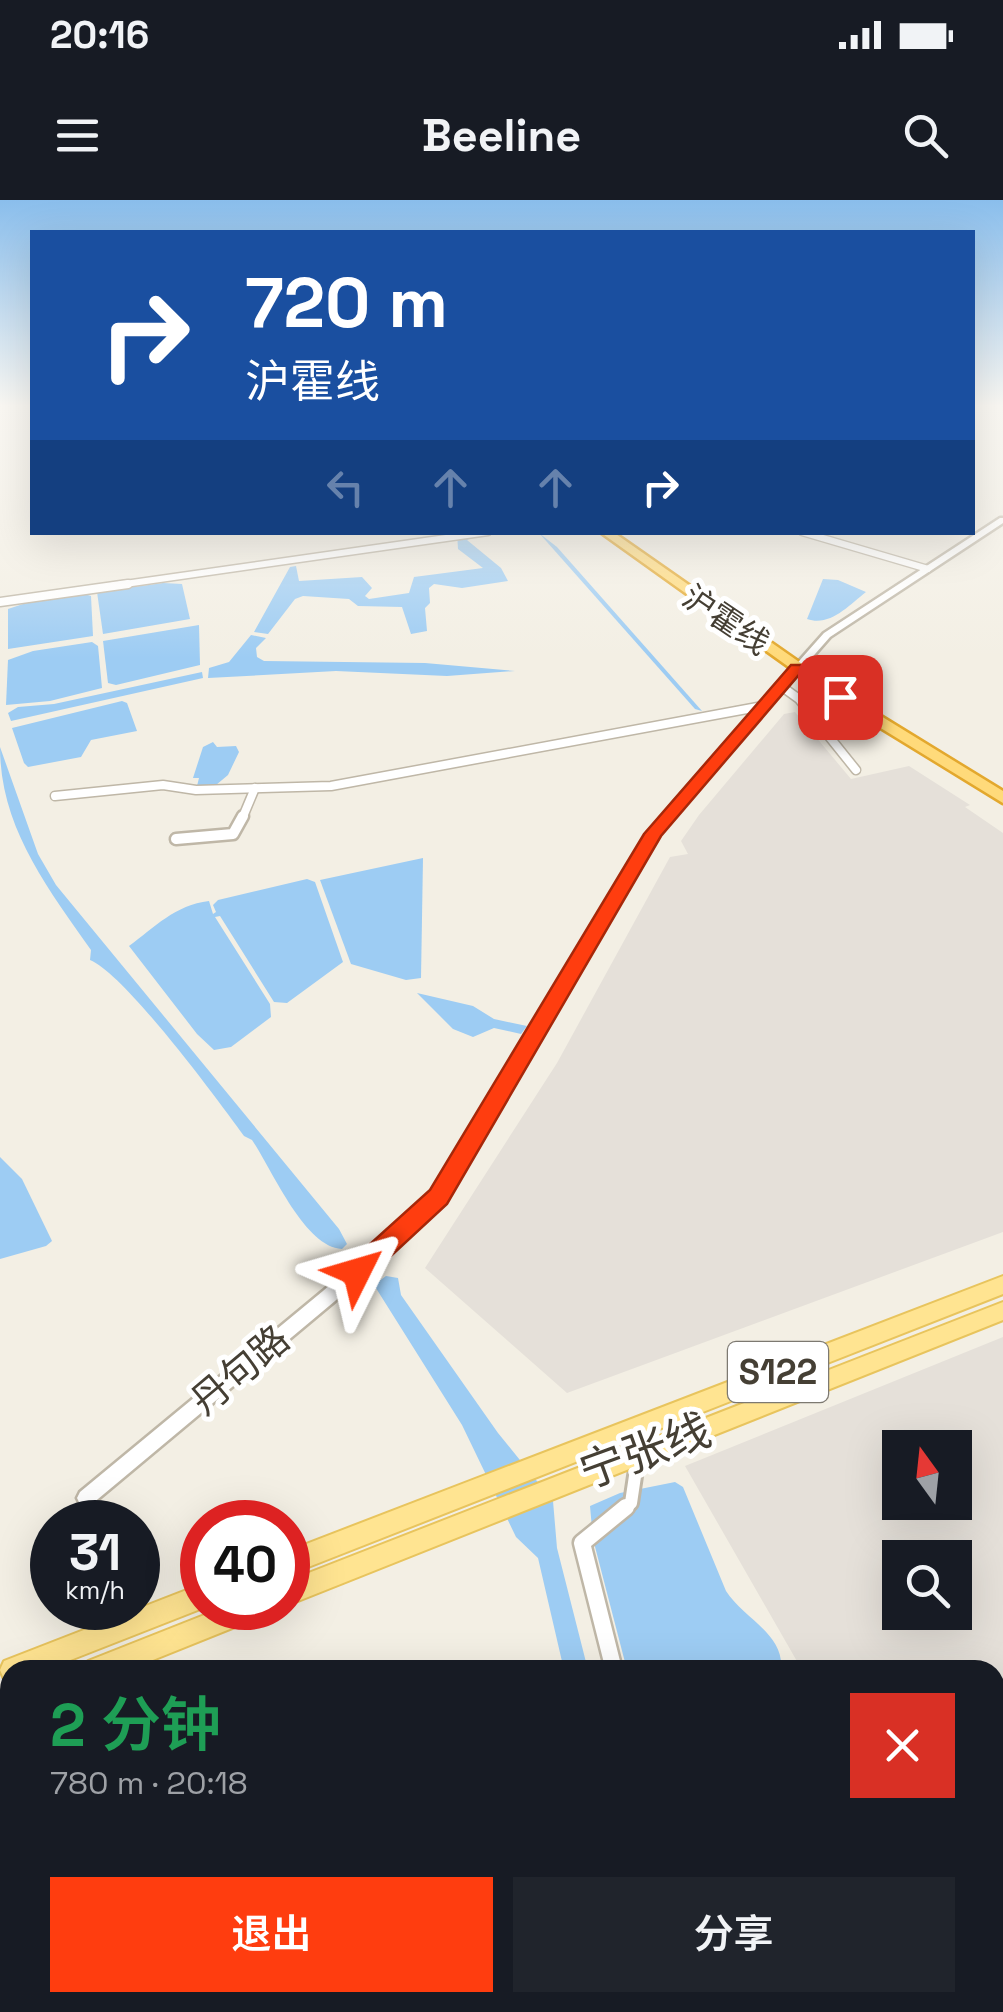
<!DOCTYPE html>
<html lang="zh">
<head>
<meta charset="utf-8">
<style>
	body { margin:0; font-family:"Space Grotesk","Noto Sans SC",sans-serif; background:#20242c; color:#f1f3f6; height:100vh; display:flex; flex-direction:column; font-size:38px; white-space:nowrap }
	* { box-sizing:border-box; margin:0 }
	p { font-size:32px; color:#9ea1a6 }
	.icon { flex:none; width:55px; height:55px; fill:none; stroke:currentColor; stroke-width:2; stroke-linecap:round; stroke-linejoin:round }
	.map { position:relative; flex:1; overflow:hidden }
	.side { position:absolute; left:0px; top:1460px; width:1005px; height:352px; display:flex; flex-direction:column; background:#171b24; border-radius:30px 30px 0 0; box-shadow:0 10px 40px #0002 }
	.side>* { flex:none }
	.banner { position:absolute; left:30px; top:30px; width:945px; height:305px; border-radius:0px; box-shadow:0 10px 40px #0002; background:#1a4fa0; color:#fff; overflow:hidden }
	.needle { width:65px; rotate:345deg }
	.controls { position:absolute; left:882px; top:1230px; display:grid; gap:20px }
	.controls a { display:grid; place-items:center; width:90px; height:90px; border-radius:0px; background:#171b24; box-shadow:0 10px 40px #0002; font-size:50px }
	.speed { position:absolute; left:30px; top:1300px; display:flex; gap:20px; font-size:50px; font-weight:700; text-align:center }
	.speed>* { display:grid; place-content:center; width:130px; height:130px; border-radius:50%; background:#171b24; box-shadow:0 10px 40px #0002; line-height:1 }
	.speed small { font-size:25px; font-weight:400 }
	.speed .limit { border:15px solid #d22; background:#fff; color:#111 }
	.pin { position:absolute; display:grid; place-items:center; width:85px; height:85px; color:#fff; margin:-42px; border-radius:20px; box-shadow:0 5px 15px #0006 }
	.me { position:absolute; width:110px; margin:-55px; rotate:50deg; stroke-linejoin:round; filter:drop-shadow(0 0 8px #0008) }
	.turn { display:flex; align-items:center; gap:35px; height:210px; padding:0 50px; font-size:45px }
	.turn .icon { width:130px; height:130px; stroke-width:2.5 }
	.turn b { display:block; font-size:70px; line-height:85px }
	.lanes { display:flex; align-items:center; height:95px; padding:0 50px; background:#0003; justify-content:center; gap:50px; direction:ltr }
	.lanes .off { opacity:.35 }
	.round { display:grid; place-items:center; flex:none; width:105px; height:105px; border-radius:0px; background:#20242c }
	.headline { display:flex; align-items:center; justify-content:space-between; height:170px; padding:0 50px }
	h1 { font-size:60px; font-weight:600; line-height:75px; color:#1e9e55 }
	.action { display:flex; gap:20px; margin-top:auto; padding:20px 50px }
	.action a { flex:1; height:115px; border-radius:0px; background:#ff3d0f; color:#fff; font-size:40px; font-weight:600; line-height:115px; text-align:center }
	.action a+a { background:#20242c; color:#f1f3f6 }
	.status { display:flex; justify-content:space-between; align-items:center; height:70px; padding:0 50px; background:#171b24; direction:ltr }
	.status svg { height:28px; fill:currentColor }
	header { display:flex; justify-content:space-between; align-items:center; height:130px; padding:0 50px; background:#171b24; font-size:45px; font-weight:600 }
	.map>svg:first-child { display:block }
	.industrial { fill:#e5e0d9; fill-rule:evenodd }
	.water { fill:#9dccf3 }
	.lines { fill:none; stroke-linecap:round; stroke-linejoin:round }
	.minor-far4-casing { stroke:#bfb7a7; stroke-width:9 }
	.minor-far3-casing { stroke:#bfb7a7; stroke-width:11 }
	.minor-far2-casing { stroke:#bfb7a7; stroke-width:15 }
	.minor-far1-casing { stroke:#bfb7a7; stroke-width:18 }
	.minor-casing { stroke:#bfb7a7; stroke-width:21 }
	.tertiary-casing { stroke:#bfb7a7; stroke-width:5 }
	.primary-casing { stroke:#e8c45d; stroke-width:4 }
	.trunk-casing { stroke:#e3a82e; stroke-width:5 }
	.minor-far4 { stroke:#fff; stroke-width:6 }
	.minor-far3 { stroke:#fff; stroke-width:8 }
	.minor-far2 { stroke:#fff; stroke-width:10 }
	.minor-far1 { stroke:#fff; stroke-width:12 }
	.minor { stroke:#fff; stroke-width:16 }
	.tertiary { fill:#fff; fill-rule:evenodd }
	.primary { fill:#ffe491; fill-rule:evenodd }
	.trunk { fill:#ffda7a; fill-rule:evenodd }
	.route { fill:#ff3d0f; stroke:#a6280a; stroke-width:2.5 }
	.labels { text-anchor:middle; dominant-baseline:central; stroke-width:10; stroke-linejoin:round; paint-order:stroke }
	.far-street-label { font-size:32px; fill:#453f34; stroke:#fff }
	.shield { fill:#fff; stroke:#7d7971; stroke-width:2.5 }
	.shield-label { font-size:35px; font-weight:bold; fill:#453f34 }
	.street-label { font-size:38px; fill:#453f34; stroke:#fff }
	.near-street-label { font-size:45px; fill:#453f34; stroke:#fff }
</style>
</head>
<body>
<div class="status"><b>20:16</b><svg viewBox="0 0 49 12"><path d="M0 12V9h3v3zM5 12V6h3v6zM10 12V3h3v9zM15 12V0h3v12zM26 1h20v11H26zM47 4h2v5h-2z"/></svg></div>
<header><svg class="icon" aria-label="menu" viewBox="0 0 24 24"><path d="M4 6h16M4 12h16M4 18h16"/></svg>Beeline<svg class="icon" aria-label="search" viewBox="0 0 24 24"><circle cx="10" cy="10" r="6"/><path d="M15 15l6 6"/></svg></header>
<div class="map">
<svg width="1003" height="1812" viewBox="0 0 1003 1812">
	<rect width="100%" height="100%" fill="#f3efe4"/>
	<g class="industrial">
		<polygon points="795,512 851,579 909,566 970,605 965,607 1003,633 1003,1032 567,1193 425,1068 557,863 670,657 688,654 681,641 699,615 784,514"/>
		<path d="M1003,1137V1490L995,1493V1470H802L685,1266ZM900,1248H955V1302H900ZM900,1358H955V1412H900Z"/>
	</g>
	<g class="water">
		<polygon points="457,333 482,333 467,340 501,368 508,381 462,388 434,384 429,388 430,403 425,408 427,431 411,434 402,407 358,406 349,399 303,396 295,399 268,434 254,432 290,367 296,366 299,381 362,377 372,388 365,396 369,399 409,393 414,377 483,368 458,349"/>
		<polygon points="539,333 557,347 702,511 695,509"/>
		<path d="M823,379L838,380L866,392C848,406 830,427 807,419Z"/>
		<polygon points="163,383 182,384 190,419 103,434 97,392"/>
		<polygon points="85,394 91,396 93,436 8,449 8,409 29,402"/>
		<polygon points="199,425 200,465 116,485 108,483 103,441"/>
		<polygon points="251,435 266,438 256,448 257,457 264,461 425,463 515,471 447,476 336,471 208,478 209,468 229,462"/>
		<polygon points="92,442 98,446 102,488 50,501 6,505 8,460 33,451"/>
		<polygon points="202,472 203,478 11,521 8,513 18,507 54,504"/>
		<polygon points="122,501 127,503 137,531 91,540 81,557 28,567 24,563 12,528"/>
		<polygon points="213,542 217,547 236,546 239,552 228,575 216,585 197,586 199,578 193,578 203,547"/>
		<path d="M0,547L38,654L56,685L339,1029L347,1044L342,1049C304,1047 272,969 252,940L244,936C218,900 125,774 90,760L91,750C47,687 0,627 0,547Z"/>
		<polygon points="423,658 421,778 406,780 351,764 320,680"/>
		<path d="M307,679L315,682L343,762L287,803L274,802L220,716L215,717L270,804L271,817L231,847L214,850L197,834L129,746C155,727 175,705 209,701L213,714L216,712L213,705L218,700Z"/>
		<polygon points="417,793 473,806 494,819 527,826 521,834 494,828 473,837 453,829"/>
		<polygon points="0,957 22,979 52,1041 46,1046 0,1059"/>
		<polygon points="386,1076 398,1078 401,1095 498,1233 553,1301 557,1348 588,1470 564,1470 538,1358 516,1337 462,1225 374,1085"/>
		<path d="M675,1282L683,1287L726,1391C743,1418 785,1434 781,1470H627L593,1339L590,1306L620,1293Z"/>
		<polygon points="759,1803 758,1803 973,1803 972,1812 768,1812"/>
	</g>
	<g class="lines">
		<g class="minor-far4-casing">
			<g id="minor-far4">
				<polyline points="802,332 928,369"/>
				<polyline points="111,386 488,332"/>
			</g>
		</g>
		<g class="minor-far3-casing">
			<g id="minor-far3">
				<polyline points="0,402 128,384"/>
				<polyline points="781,486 799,499 856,570"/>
				<polyline points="55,596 163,585 196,590 331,586 763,506"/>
				<polyline points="242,619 255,588"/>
			</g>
		</g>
		<g class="minor-far2-casing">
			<polyline id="minor-far2" points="176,639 233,634 243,616"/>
		</g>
		<g class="minor-far1-casing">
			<polyline id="minor-far1" points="623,1310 631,1303 638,1256"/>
		</g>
		<g class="minor-casing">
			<g id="minor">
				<polyline points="614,1470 582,1343 626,1307"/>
				<polyline points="740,1802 750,1812"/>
			</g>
		</g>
		<g class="tertiary-casing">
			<polygon id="tertiary" points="1000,318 1003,318 1003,323 830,437 680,608 658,635 444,1001 335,1101 92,1304 86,1307 80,1304 77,1298 80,1292 323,1091 434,993 648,634 672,604 824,433"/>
		</g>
		<g class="primary-casing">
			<g id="primary">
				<polygon points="1003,1076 1003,1094 288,1375 288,1351"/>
				<polygon points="1003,1102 1003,1120 288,1405 288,1381"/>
				<polygon points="202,1384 203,1408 45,1470 10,1470 10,1481 4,1479 0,1470 4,1461"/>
				<polygon points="222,1408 263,1408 260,1417 128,1470 84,1470 88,1461"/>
				<polygon points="10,1492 10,1518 0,1522 0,1496"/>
			</g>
		</g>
		<g class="trunk-casing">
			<polygon id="trunk" points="600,332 613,332 845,494 1003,591 1003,603 835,500"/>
		</g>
		<use href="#minor-far4" class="minor-far4"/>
		<use href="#minor-far3" class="minor-far3"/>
		<use href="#minor-far2" class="minor-far2"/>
		<use href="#minor-far1" class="minor-far1"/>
		<use href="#minor" class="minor"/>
		<use href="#tertiary" class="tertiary"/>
		<use href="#primary" class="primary"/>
		<use href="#trunk" class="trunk"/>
	</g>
	<linearGradient id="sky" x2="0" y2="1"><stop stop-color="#8abeec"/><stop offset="0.45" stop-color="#faf8f3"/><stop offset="1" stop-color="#faf8f3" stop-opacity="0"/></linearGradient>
	<rect width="1003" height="458" fill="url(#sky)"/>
	<polygon class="route" points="791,465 802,465 847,497 834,500 798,476 661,636 447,1004 366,1079 357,1083 348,1079 344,1072 348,1064 430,990 644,634"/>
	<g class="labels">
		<g class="far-street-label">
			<text transform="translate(726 420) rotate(34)">沪霍线</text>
		</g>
		<rect class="shield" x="728" y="1142" width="100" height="60" rx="8"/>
		<g class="shield-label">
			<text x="778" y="1172">S122</text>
		</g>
		<g class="street-label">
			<text transform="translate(240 1170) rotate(-40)">丹句路</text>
		</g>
		<g class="near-street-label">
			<text transform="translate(645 1251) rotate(-20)">宁张线</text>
		</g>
	</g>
</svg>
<div class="controls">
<a><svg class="needle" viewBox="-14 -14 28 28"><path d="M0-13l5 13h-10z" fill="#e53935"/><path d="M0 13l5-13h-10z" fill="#9ea1a6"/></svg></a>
<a><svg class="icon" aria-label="search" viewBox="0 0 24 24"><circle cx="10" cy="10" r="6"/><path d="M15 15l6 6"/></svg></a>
</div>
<div class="speed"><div>31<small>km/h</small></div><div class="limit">40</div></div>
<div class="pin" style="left:840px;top:497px;background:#d93025"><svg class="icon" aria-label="arrive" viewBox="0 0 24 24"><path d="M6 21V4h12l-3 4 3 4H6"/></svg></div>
<svg class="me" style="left:357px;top:1072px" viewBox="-20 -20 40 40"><path d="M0-17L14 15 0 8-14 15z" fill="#ff3d0f" stroke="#fff" stroke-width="4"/></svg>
<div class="banner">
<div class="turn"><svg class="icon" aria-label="right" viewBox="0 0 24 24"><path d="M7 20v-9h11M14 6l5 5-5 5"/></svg><div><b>720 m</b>沪霍线</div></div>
<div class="lanes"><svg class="icon off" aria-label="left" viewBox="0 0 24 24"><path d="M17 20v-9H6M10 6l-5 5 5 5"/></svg><svg class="icon off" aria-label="ahead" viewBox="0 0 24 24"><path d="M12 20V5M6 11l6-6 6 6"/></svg><svg class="icon off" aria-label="ahead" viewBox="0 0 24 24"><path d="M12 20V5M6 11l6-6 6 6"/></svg><svg class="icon" aria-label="right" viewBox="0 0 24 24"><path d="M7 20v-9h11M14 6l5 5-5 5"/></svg></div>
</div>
<section class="side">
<div class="headline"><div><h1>2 分钟</h1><p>780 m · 20:18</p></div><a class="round" style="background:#d93025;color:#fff"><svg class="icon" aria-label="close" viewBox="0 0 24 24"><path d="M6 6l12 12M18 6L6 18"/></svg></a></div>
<div class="action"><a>退出</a><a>分享</a></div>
</section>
</div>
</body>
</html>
